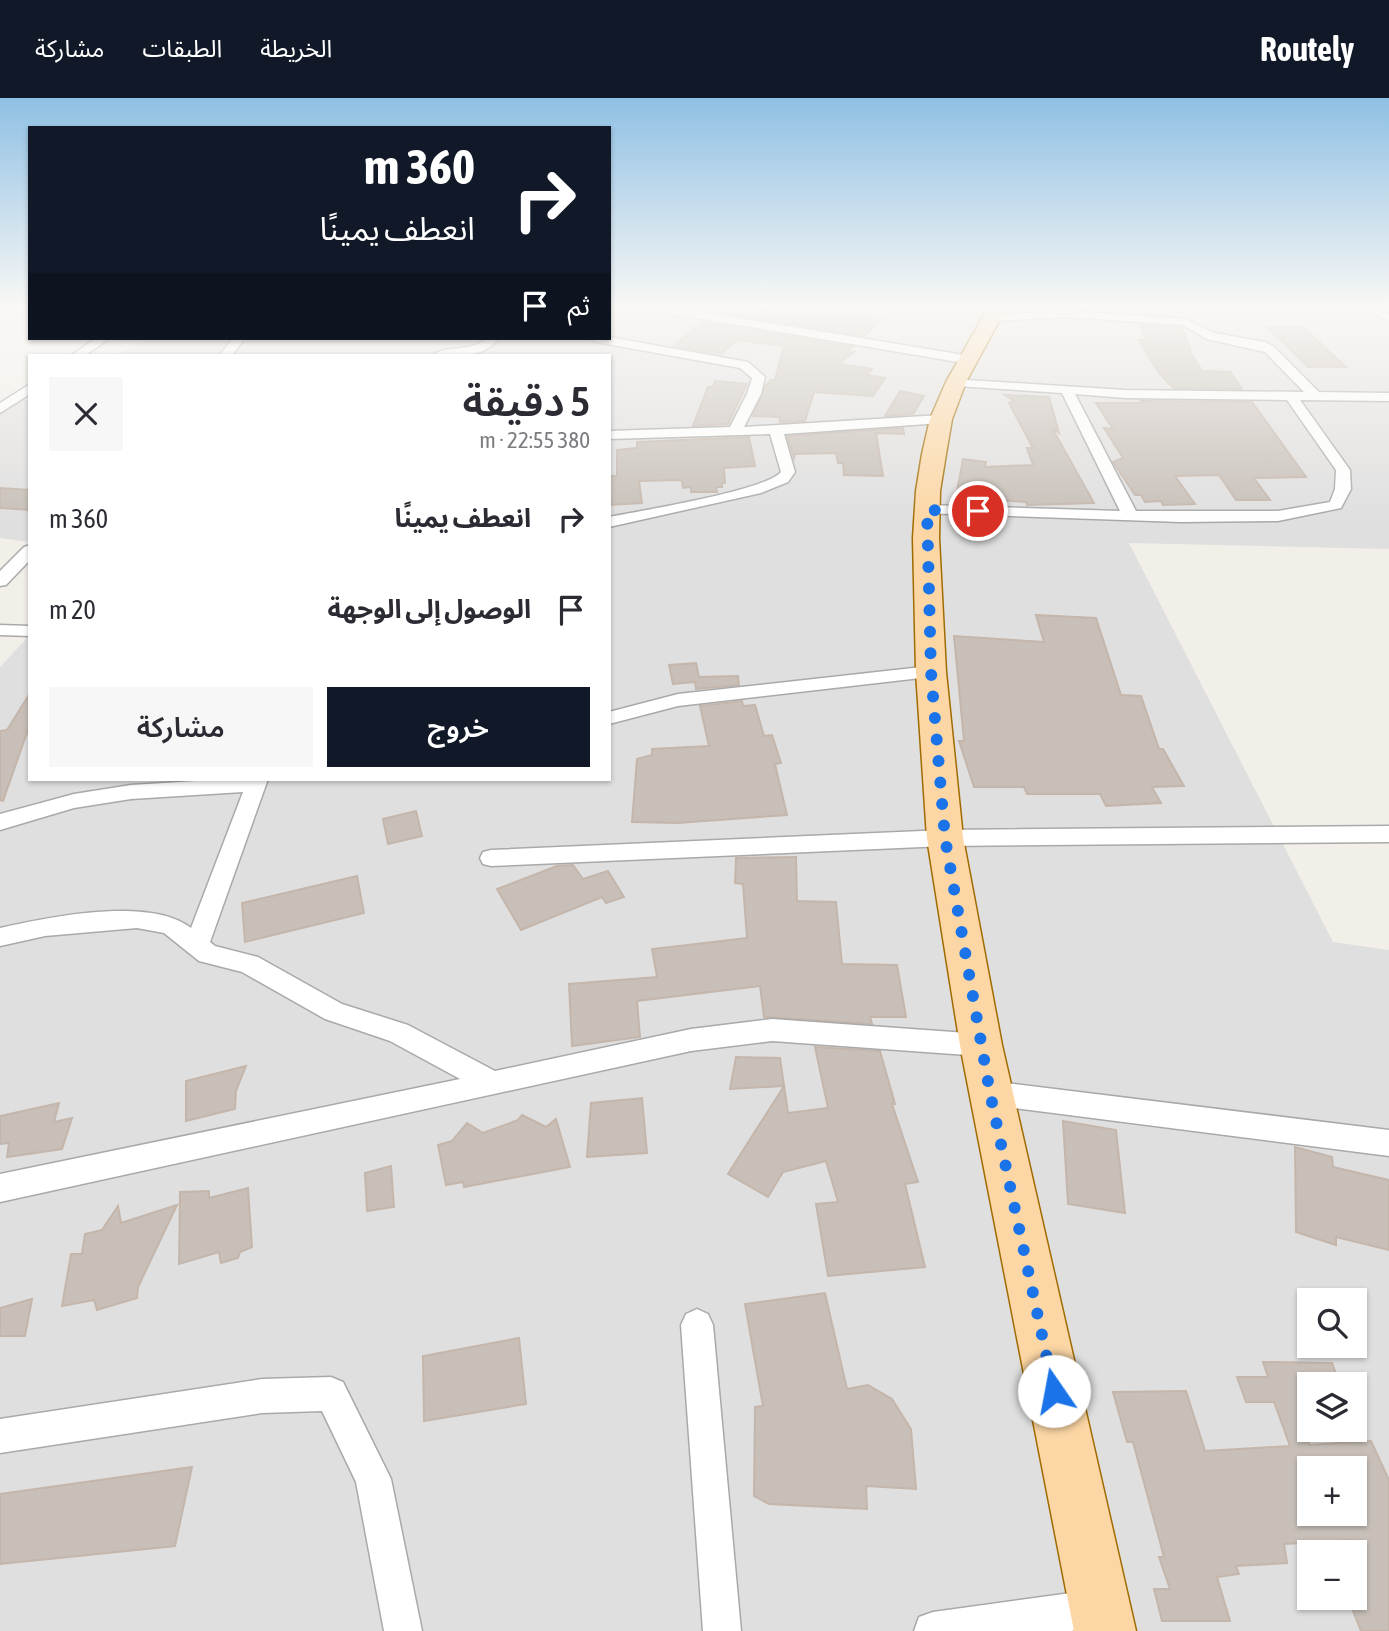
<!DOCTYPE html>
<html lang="ar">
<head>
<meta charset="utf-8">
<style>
	body { margin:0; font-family:"Asap Condensed","Noto Sans Arabic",sans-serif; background:#f7f7f7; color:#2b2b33; direction:rtl; height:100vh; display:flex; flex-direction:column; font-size:26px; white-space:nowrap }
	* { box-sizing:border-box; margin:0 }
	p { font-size:23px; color:#7c7c81 }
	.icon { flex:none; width:38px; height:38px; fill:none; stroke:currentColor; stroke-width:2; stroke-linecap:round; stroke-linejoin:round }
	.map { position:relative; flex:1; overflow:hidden; direction:ltr }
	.panel { position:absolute; left:28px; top:256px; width:583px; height:427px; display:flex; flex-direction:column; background:#fff; border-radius:0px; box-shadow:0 2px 5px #0004; direction:rtl }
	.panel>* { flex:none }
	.hud { position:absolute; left:28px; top:28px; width:583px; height:214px; border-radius:0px; box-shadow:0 2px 5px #0004; direction:rtl; background:#111827; color:#fff; overflow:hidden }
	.buttons { position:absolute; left:1297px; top:1190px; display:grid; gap:14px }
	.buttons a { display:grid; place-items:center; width:70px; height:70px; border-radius:0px; background:#fff; box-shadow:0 2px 5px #0004; font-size:35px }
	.pin { position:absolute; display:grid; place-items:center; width:60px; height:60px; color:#fff; margin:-30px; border:4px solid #fff; border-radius:50%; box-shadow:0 2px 7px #0007 }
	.me { position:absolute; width:77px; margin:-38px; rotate:348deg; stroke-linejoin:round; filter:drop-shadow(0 0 5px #0008) }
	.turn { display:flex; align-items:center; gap:24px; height:147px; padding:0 21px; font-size:32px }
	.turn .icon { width:91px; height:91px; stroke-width:2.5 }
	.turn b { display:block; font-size:49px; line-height:60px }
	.then { display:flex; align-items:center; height:66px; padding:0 21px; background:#0003; gap:14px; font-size:26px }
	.round { display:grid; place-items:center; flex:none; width:74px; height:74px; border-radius:0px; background:#f7f7f7 }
	.head { display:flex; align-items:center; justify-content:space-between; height:119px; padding:0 21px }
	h1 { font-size:42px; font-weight:600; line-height:52px }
	.primary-button { display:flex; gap:14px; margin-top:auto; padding:14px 21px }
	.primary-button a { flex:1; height:80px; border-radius:0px; background:#111827; color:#fff; font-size:28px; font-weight:600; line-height:80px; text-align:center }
	.primary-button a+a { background:#f7f7f7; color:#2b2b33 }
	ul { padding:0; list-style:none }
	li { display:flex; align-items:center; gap:21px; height:91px; padding:0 21px }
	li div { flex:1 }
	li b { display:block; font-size:26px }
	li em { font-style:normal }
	header { display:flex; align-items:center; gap:42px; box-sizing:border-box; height:98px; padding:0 35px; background:#111827; color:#fff }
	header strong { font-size:33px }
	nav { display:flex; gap:38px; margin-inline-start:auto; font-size:24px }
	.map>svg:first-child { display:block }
	.residential { fill:#e0dfdf; fill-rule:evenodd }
	.building { fill:#c7bfb8; stroke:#c4b6ab; stroke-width:2; fill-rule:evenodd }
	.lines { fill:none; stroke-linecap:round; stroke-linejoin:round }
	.minor-casing { stroke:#a9a9a9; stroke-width:3 }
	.primary-casing { stroke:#a06b00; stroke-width:3 }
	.minor { fill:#fff; fill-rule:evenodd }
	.primary { fill:#fcd6a4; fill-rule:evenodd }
	.route { stroke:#1a73e8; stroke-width:12; stroke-dasharray:0 21.6 }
</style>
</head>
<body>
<header>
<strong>Routely</strong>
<nav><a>الخريطة</a><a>الطبقات</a><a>مشاركة</a></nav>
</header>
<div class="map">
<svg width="1389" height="1533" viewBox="0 0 1389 1533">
	<rect width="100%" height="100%" fill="#f2efe9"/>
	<g class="residential">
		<path d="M609,210H1389V451L1129,445L1333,844L1389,852V1533H0V569L30,537V681H609V257H115L149,240H609ZM1309,1202H1354V1248H1309ZM1309,1286H1354V1332H1309ZM1309,1370H1354V1416H1309ZM1309,1454H1354V1500H1309Z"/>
		<polygon points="30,300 30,444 0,440 0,310"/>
	</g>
	<g class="building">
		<polygon points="720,210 855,210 849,217 882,221 864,238 717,214"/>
		<polygon points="702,224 852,249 847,254 854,254 838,266 872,271 867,277 885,280 873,298 814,294 805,323 780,324 779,319 753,318 766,287 771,282 775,282 784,248 737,242 721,256 674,248"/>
		<polygon points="1140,227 1182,230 1192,257 1202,273 1230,274 1242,291 1173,290 1158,274 1139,242 1146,242"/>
		<polygon points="1267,229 1303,229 1346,269 1308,269"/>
		<polygon points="715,283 747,286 728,326 693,328 708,289 713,289"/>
		<polygon points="900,293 924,298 913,316 885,318"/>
		<polygon points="1005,297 1049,299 1059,335 1052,330 1094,405 1027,407 1026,404 983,401 983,406 965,406 956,399 963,361 986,364 985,369 1033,367 1027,350 1033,350 1009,305 1014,303"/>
		<polygon points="1141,303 1252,304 1306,379 1254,380 1270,402 1236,402 1219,377 1175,378 1195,406 1163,407 1161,403 1145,404 1141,397 1135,397 1113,364 1123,360 1104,330 1113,331 1096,305 1143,305"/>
		<polygon points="903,330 904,336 876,335 883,378 844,377 843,365 838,365 836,355 795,356 794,360 787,338"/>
		<polygon points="749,339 755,368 724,370 725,385 722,385 722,389 716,389 717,394 691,394 691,389 683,390 682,382 639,383 642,405 609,407 609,378 617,378 617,352 637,350 637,344"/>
		<polygon points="0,390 30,392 30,412 0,410"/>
		<polygon points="1036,517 1096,520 1121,597 1141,598 1159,651 1163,651 1184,688 1152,689 1161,705 1106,708 1100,696 1027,696 1024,689 974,689 959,643 964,643 954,538 1044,544"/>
		<polygon points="696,565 699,579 738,578 739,587 696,591 695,584 673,586 669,567"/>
		<polygon points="30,595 30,626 3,703 0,702 0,633 7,632"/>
		<polygon points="742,603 743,608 755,607 764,638 772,637 781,665 775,666 787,717 677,725 632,724 637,661 652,657 652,651 709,648 700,608"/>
		<polygon points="416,713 422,738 388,746 383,721"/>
		<polygon points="796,759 797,803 836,804 842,866 897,867 906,919 870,919 872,926 764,919 760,888 637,903 640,939 572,948 569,886 657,879 652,851 747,840 743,786 735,785 736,760"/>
		<polygon points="573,767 583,781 608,773 624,799 606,805 602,799 521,832 497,791 557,768"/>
		<polygon points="357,778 364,815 245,844 242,805"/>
		<polygon points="815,949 880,953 895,1006 892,1006 918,1084 905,1086 925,1169 828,1178 816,1106 838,1104 826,1063 783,1074 768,1099 728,1076 784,988 730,991 736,959 780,960 788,1015 828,1010"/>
		<polygon points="246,968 236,993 235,1011 186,1023 186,983"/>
		<polygon points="642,1000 647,1055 587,1059 591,1005"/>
		<polygon points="59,1005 54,1024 72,1020 62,1051 7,1059 9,1045 0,1046 0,1018"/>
		<polygon points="522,1017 546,1029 556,1021 570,1069 464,1089 463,1084 446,1087 438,1047 452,1043 467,1025 483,1035 518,1022"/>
		<polygon points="1063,1023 1116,1032 1125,1115 1068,1106"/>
		<polygon points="1295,1049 1332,1059 1333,1069 1389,1082 1389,1152 1336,1139 1336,1147 1296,1134"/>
		<polygon points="391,1068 394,1109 367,1113 365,1075"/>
		<polygon points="248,1090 252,1149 240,1154 238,1160 221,1165 219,1154 179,1166 180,1094 209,1093 209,1100"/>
		<polygon points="177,1107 138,1189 137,1200 97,1212 94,1202 62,1208 71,1156 82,1156 85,1136 102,1132 118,1108 121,1125"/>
		<polygon points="825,1195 847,1291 868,1287 892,1301 911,1331 916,1391 866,1388 867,1411 769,1406 754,1398 755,1309 763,1308 745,1206"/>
		<polygon points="32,1201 25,1238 0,1238 0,1210"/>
		<polygon points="519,1240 526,1306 424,1323 423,1258"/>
		<path d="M1263,1264L1332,1265L1340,1286H1309V1347L1371,1343L1389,1382V1533H1361L1348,1500H1354V1442L1284,1446L1287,1465L1236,1468L1239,1476L1217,1479L1230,1523H1162L1154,1491H1170L1159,1459H1164L1133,1344H1127L1113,1294L1186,1293L1205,1353L1290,1348L1274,1304H1246L1237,1279H1268ZM1309,1370H1354V1416H1309Z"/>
		<polygon points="192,1369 175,1448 0,1466 0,1396"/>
	</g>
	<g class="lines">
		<g class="minor-casing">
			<g id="minor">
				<polygon points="622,210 609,220 610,210"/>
				<polygon points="650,210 678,210 970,258 976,262 970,266 656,213"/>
				<polygon points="1359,210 1375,210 1389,216 1389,223"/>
				<path d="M1068,213L1186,221L1214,235L1265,244L1273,248L1319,294L1389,295V303L1300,302L1350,372L1351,391L1341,410L1278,423L1181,424L922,415L919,412L922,409L927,407L1120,413L1062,295L956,288L950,284L951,281L1125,292L1304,294L1265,254L1207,241L1183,227L1068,219L992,223L986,220L992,217ZM1075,296L1125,300L1287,302L1336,372L1335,391L1330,404L1278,413H1136Z"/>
				<path d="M609,239L748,264L765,279L761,296L744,329L941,317L948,321L941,325L784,336L795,374L788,384L761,395L609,429V419C639,413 765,393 781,374L770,336L609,341V333L730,329L747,296L752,280L740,270L596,244L590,240Z"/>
				<polygon points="96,240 110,240 86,257 72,257"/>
				<polygon points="233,240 245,240 232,257 220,257"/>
				<path d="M487,240H499C483,261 457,258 433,257C447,246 469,256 487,240Z"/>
				<polygon points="30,286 30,296 0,315 0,305"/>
				<polygon points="30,447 30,462 6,487 0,488 0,473 24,449"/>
				<polygon points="0,527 30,528 30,538 0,537"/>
				<polygon points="931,568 938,570 940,574 938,578 678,608 609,626 609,614 678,596"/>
				<path d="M228,681H268L210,844L215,848L258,859L342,906L408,927L495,973L691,931L772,921L981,936L990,939L994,947L990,955L981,958L772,943L691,953L0,1104V1076L460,981L390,943L325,921L242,874L199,863L164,835L137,830L45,838L0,848V830C49,819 150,798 191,830L243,694L131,701L74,710L0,732V716L74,696L131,687Z"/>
				<polygon points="1389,728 1389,744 945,748 491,768 483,766 480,760 483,754 491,752 945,732"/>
				<polygon points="990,983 1389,1032 1389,1058 990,1007 980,1003 976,995 980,987"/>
				<polygon points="697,1211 708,1216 713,1227 741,1533 703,1533 681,1227 686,1216"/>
				<polygon points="331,1279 343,1284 391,1381 422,1533 384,1533 356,1384 322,1313 262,1315 0,1355 0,1321 262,1281"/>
				<polygon points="1100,1491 1113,1497 1119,1510 1113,1523 1100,1529 1071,1533 914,1533 919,1519 933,1514"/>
			</g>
		</g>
		<g class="primary-casing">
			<polygon id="primary" points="988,210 1006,210 966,284 952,321 946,356 940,393 939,440 946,574 963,740 1002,947 1136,1533 1074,1533 960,947 927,740 916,574 913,440 916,393 922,356 930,321 946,284"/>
		</g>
		<use href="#minor" class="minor"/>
		<use href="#primary" class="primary"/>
	</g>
	<linearGradient id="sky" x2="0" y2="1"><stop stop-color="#8fc0e4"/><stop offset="0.49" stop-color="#f9f8f5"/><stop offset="1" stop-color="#f9f8f5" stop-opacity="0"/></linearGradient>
	<rect width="1389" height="425" fill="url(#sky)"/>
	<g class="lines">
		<polyline class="route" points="978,413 927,412 931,574 945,740 990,995 1054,1293"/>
	</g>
</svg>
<div class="buttons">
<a><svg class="icon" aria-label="search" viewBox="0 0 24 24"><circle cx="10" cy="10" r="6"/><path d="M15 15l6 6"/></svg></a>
<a><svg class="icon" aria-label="layers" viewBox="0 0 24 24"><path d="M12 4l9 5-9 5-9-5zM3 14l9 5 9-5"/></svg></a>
<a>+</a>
<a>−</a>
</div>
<div class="pin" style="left:978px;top:413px;background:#d93025"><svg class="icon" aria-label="arrive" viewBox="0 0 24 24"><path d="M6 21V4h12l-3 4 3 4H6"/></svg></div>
<svg class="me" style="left:1054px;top:1293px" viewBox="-20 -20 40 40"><circle r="19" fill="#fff"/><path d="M0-13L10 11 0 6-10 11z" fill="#1a73e8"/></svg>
<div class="hud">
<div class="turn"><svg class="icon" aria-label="right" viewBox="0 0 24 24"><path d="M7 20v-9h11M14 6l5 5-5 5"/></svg><div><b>360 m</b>انعطف يمينًا</div></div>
<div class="then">ثم<svg class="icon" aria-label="arrive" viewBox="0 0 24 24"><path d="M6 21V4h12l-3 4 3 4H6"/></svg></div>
</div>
<section class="panel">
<div class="head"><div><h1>5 دقيقة</h1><p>380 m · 22:55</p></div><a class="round"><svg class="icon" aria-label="close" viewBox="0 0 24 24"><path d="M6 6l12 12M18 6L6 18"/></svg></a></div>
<ul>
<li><svg class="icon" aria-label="right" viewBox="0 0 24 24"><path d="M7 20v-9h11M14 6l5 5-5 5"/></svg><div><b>انعطف يمينًا</b></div><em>360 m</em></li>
<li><svg class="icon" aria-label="arrive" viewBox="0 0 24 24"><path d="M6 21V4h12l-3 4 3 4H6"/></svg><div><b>الوصول إلى الوجهة</b></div><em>20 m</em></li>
</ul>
<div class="primary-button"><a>خروج</a><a>مشاركة</a></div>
</section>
</div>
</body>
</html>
